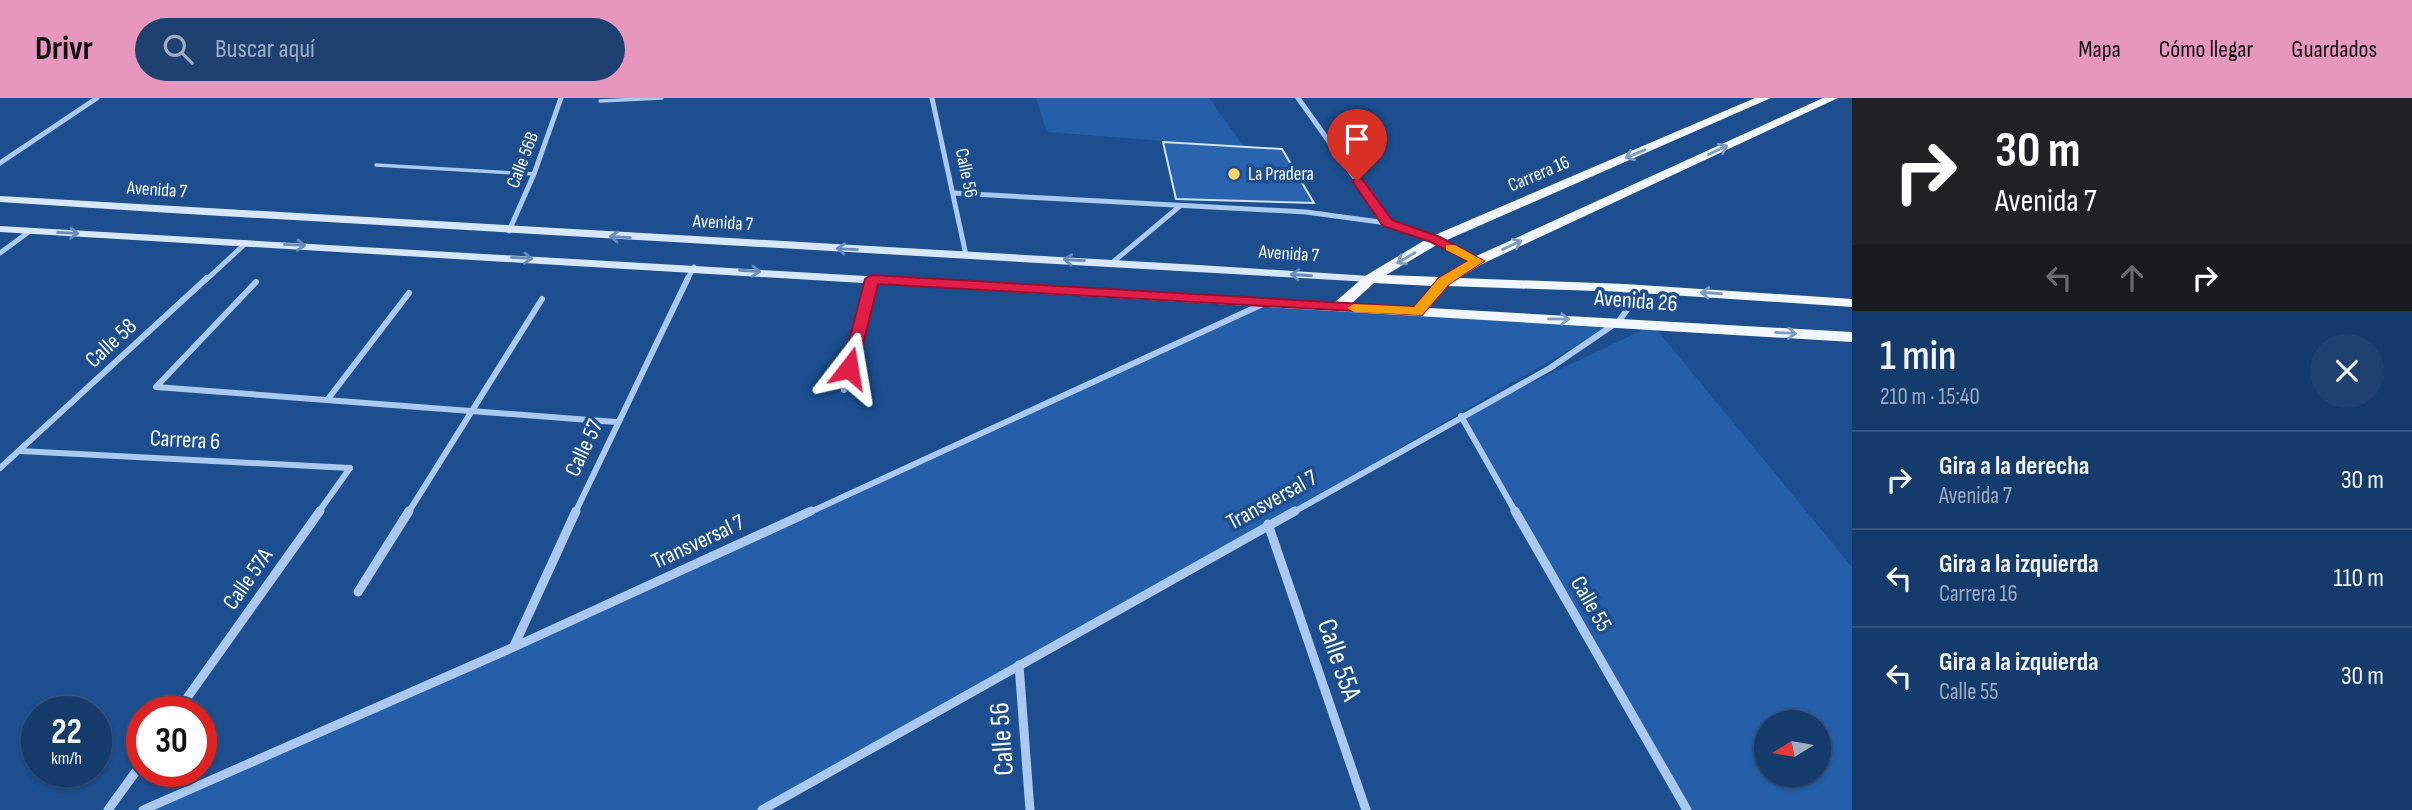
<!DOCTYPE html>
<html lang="es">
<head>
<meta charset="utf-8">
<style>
	body { margin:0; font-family:"Sofia Sans Condensed",sans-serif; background:#1e4172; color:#f1f3f6; height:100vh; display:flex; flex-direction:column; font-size:26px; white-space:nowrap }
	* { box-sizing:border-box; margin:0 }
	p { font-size:23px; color:#9dadc2 }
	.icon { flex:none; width:38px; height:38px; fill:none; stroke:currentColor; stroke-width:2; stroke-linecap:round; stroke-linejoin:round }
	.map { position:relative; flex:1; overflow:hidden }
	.sheet { display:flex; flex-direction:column; background:#153a6c; width:560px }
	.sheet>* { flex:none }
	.guide { background:#202124; color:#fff; overflow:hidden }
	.needle { width:46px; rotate:259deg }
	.buttons { position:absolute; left:1754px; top:612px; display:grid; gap:14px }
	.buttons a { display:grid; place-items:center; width:77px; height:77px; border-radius:50%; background:#153a6c; box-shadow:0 2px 5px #0004,0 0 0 2px #34547f; font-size:35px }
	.speed { position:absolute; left:21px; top:598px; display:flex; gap:14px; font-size:35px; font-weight:700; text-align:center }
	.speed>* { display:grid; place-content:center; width:91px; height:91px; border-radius:50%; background:#153a6c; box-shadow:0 2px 5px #0004,0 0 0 2px #34547f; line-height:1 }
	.speed small { font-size:18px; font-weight:400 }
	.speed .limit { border:10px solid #d22; background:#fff; color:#111 }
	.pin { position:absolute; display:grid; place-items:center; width:60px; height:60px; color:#fff; margin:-72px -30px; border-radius:50% 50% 50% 0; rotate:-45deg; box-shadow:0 0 7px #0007 }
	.pin .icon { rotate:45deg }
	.me { position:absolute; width:77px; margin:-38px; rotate:14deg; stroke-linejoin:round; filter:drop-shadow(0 0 5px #0008) }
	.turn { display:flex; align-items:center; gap:24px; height:147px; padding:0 28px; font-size:32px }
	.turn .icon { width:91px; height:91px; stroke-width:2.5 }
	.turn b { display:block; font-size:49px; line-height:60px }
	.lanes { display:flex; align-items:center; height:66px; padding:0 28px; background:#0003; justify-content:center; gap:35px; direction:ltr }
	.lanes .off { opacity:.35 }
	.round { display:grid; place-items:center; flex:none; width:74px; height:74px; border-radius:37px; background:#1e4172 }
	.overview { display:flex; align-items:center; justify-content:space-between; height:119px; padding:0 28px }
	h1 { font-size:42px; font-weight:600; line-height:52px }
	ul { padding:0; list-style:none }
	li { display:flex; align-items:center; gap:21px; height:98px; padding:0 28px; border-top:2px solid #34547f }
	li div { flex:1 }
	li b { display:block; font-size:26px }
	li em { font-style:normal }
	header { display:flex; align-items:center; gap:42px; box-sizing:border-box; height:98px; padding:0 35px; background:#e797bd; color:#111 }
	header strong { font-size:33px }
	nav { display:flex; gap:38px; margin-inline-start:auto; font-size:24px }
	.search { width:490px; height:63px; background:#1e4172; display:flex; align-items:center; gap:18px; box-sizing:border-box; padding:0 24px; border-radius:38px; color:#9dadc2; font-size:26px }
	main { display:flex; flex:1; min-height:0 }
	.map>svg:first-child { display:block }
	.green { fill:#255fa9; fill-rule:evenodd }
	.building { fill:#2b64ae; stroke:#d1e3fa; stroke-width:2 }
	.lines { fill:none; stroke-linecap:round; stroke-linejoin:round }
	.service { stroke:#abc9ee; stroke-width:3.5 }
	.minor-far2 { stroke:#abc9ee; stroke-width:5 }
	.minor-far1 { stroke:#abc9ee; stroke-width:6 }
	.minor { stroke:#abc9ee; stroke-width:9 }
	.secondary { fill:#d8e6fa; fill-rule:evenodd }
	.primary { fill:#f2f7ff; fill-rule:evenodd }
	.oneway { stroke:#7c9ac2 }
	.oneway2 { stroke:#678bba }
	.route { fill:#e11d48; stroke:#92132f; stroke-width:2 }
	.slow { fill:#f59e0b }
	.poi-dot { fill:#fed469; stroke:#1c4e90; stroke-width:2.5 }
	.labels { text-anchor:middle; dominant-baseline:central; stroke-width:7; stroke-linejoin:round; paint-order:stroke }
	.far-street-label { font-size:19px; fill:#fff; stroke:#1c4e90 }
	.far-poi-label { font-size:19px; fill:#fff; stroke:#1c4e90; text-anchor:start }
	.street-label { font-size:23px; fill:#fff; stroke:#1c4e90 }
	.near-street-label { font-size:28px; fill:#fff; stroke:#1c4e90 }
</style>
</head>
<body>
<header>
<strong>Drivr</strong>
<div class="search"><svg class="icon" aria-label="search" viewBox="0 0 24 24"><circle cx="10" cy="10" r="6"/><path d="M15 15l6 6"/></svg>Buscar aquí</div>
<nav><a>Mapa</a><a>Cómo llegar</a><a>Guardados</a></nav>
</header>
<main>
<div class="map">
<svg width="1852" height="712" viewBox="0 0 1852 712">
	<rect width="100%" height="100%" fill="#1c4e90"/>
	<g class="green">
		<polygon points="1036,0 1209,0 1244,49 1047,34"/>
		<polygon points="1267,205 1619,223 1268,426 762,712 142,712 556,530"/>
		<path d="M1653,227L1852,469V712H1687L1461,318ZM1766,625H1818V677H1766Z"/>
	</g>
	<polygon class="building" points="1163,44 1282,51 1314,105 1176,101"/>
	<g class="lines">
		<g class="service">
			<polyline points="600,3 662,0"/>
			<polyline points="376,67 534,76"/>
		</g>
		<g class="minor-far2">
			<polyline points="932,0 966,157"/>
			<polyline points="1298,0 1387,125 1435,142 1477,163"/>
			<polyline points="0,65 97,0"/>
			<polyline points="953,95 1306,114 1387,125"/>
			<polyline points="509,133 534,76 561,0"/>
			<polyline points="0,155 30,133"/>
			<polyline points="1113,164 1180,108"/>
			<polyline points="206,182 246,145"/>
			<polyline points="687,182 694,169"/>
		</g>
		<g class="minor-far1">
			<polyline points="256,184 156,289 616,324"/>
			<polyline points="844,292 872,181"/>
			<polyline points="328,301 409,195"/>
			<polyline points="1461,318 1516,415"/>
			<polyline points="20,353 350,370"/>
			<polyline points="0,370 207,180"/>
			<polyline points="318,415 350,370"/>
			<polyline points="408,415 542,201"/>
			<polyline points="575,415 688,180"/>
			<polyline points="808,415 1265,205"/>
			<polyline points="1292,415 1550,270 1619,223 1629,209 1625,190"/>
		</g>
		<g class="minor">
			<polyline points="1515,413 1687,712"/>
			<polyline points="1268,426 1366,712"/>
			<polyline points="358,494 409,413"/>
			<polyline points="514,548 576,413"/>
			<polyline points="1019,567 1030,712"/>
			<polyline points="177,614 320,413"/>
			<polyline points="108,712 142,665"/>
			<polyline points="143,712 514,549 811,413"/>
			<polyline points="762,712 1295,413"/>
		</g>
		<g class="secondary">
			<polygon points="0,98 1199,167 1370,178 1376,181 1370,184 171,115 0,104"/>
			<polygon points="0,128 1267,201 1273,205 1267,209 0,134"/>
		</g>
		<path class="primary" d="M1755,0H1771L1440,145L1386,177L1440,179L1472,160L1823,0H1838L1482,166L1459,180L1625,186L1852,201V209L1625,194L1447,188L1429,210L1852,234V244L1267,209L1260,205L1267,201L1335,204L1365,178L1430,139ZM1374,185L1432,188L1414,209L1352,205Z"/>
	</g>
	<defs><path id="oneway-shaft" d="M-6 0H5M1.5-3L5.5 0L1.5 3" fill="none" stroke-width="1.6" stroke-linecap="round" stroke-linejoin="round" transform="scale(1.75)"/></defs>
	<g class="oneway">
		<use href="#oneway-shaft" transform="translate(1718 52) rotate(-25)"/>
		<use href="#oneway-shaft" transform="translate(1635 56) rotate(157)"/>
		<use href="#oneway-shaft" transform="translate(1512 147) rotate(-25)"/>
		<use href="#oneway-shaft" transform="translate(1406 160) rotate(149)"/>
		<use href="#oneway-shaft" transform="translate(1711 195) rotate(-176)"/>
		<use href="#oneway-shaft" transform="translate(1559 221) rotate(1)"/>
		<use href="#oneway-shaft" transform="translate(1786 235) rotate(3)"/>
	</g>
	<g class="oneway2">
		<use href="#oneway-shaft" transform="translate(68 135) rotate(3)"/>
		<use href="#oneway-shaft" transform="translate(620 139) rotate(-177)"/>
		<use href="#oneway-shaft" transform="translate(295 147) rotate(3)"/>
		<use href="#oneway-shaft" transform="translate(847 151) rotate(-177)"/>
		<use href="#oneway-shaft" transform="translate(522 160) rotate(3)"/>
		<use href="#oneway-shaft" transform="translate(1074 162) rotate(-177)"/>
		<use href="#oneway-shaft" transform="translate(750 173) rotate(4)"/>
		<use href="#oneway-shaft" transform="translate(1301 177) rotate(-176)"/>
	</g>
	<polygon class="route" points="1357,80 1362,81 1392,122 1440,139 1484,163 1449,186 1422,217 878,186 857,270 849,274 842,270 865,181 872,177 1414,209 1439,180 1468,163 1431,144 1383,128 1352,83"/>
	<polygon class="slow" points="1446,147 1455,147 1484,163 1449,186 1422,217 1354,214 1347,210 1354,206 1414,209 1439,180 1468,163 1446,152"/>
	<circle class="poi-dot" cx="1234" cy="76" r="7"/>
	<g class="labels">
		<g class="far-street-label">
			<text transform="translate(523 62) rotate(-69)">Calle 56B</text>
			<text transform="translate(966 75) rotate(78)">Calle 56</text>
			<text transform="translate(1539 76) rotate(-23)">Carrera 16</text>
			<text transform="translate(157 92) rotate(4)">Avenida 7</text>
			<text transform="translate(723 125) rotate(3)">Avenida 7</text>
			<text transform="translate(1289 156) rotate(4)">Avenida 7</text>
		</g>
		<g class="far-poi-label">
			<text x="1248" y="76">La Pradera</text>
		</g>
		<g class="street-label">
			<text transform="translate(1636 203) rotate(4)">Avenida 26</text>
			<text transform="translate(111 245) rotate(-43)">Calle 58</text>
			<text transform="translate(185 342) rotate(3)">Carrera 6</text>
			<text transform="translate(584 350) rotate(-65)">Calle 57</text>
			<text transform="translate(1272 402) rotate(-29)">Transversal 7</text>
			<text transform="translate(698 444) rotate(-25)">Transversal 7</text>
			<text transform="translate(248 481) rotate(-55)">Calle 57A</text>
			<text transform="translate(1591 506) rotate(60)">Calle 55</text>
		</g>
		<g class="near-street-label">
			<text transform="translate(1339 562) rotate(71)">Calle 55A</text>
			<text transform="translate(1002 641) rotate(-94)">Calle 56</text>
		</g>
	</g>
</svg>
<div class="buttons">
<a><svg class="needle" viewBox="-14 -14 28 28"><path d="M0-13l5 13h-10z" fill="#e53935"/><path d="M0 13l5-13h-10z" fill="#9dadc2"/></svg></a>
</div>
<div class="speed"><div>22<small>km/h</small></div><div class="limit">30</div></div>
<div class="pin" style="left:1357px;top:83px;background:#d93025"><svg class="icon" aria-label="arrive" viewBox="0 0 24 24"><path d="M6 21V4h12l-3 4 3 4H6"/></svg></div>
<svg class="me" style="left:849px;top:270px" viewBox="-20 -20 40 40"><path d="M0-17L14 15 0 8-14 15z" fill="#e11d48" stroke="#fff" stroke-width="4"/></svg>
</div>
<section class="sheet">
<div class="guide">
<div class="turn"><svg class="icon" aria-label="right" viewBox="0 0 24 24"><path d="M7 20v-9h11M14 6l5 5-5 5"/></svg><div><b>30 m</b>Avenida 7</div></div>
<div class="lanes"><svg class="icon off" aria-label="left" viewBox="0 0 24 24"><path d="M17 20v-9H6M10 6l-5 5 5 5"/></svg><svg class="icon off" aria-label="ahead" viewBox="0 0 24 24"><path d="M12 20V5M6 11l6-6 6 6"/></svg><svg class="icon" aria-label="right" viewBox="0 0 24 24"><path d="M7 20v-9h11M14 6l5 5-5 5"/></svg></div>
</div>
<div class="overview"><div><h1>1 min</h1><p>210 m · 15:40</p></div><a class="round"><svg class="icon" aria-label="close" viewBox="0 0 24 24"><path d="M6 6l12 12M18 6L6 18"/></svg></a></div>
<ul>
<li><svg class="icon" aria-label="right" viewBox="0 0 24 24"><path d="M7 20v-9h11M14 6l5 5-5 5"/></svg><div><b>Gira a la derecha</b><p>Avenida 7</p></div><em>30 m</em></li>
<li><svg class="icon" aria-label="left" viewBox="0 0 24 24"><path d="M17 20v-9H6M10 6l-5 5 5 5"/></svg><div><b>Gira a la izquierda</b><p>Carrera 16</p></div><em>110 m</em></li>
<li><svg class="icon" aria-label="left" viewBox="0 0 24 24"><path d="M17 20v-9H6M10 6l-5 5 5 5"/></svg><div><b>Gira a la izquierda</b><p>Calle 55</p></div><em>30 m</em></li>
</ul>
</section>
</main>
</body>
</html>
